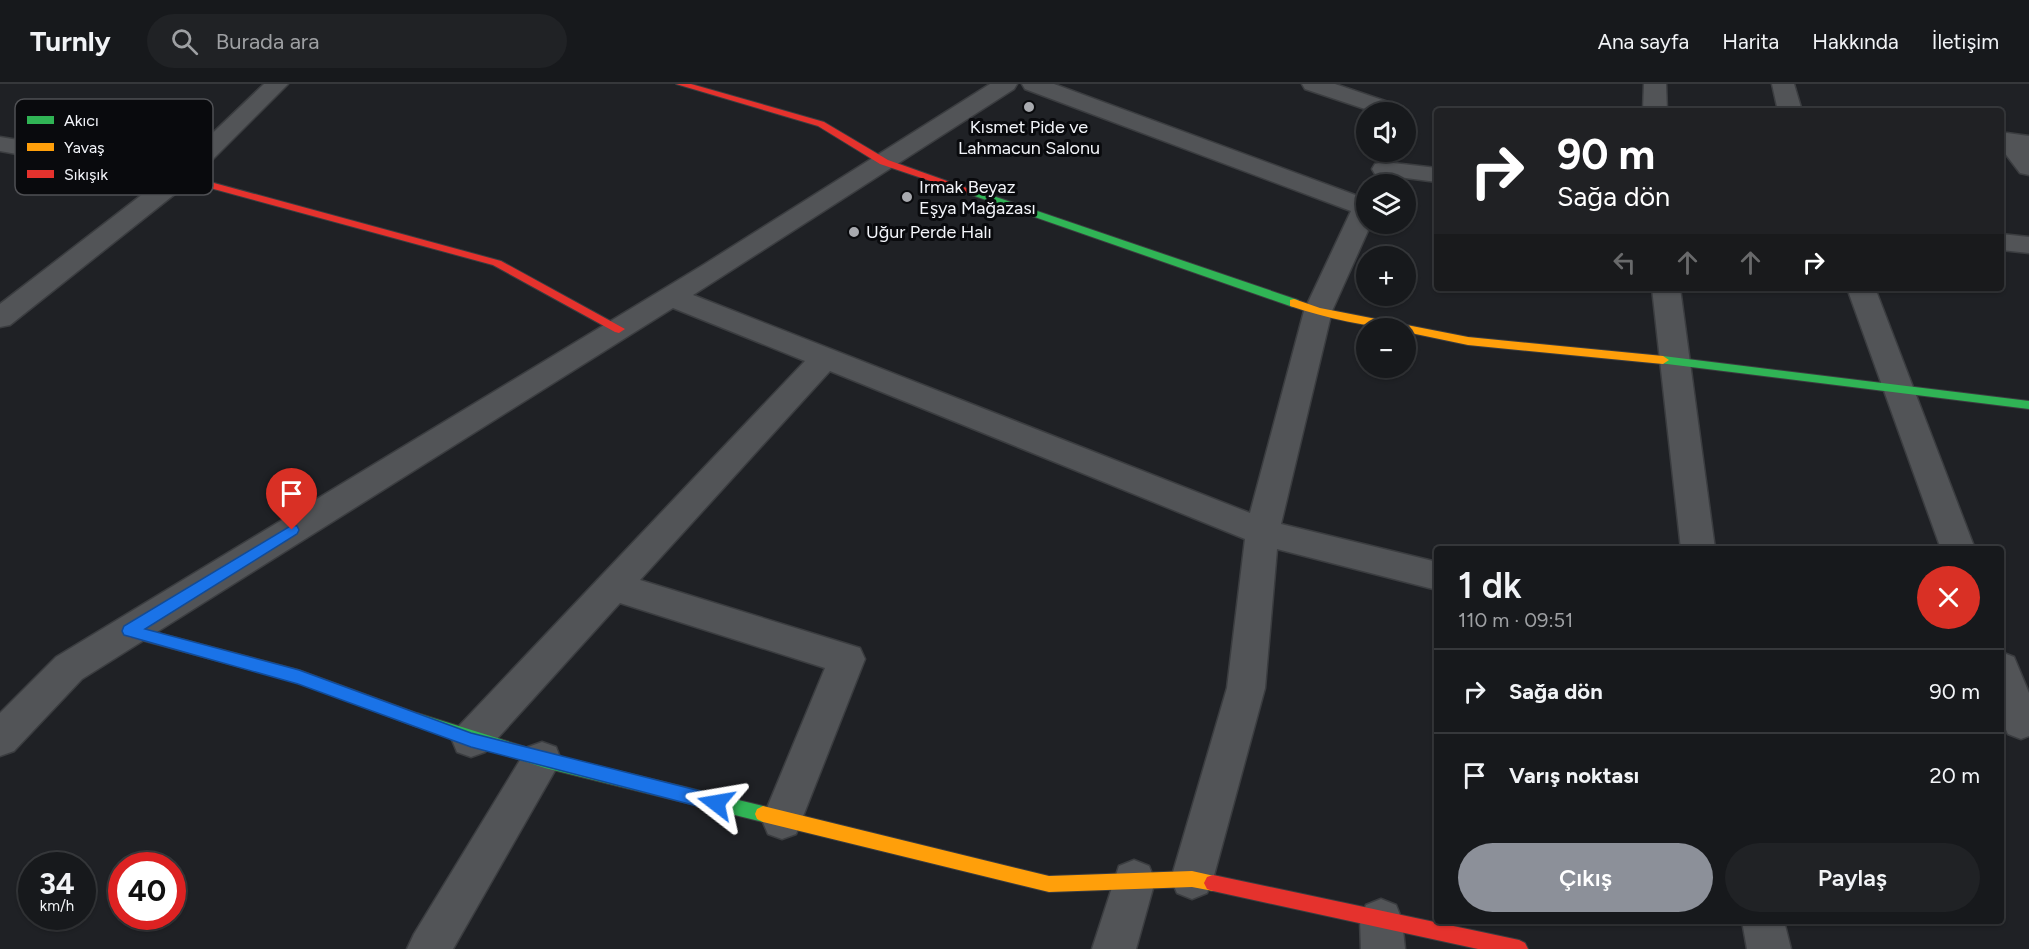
<!DOCTYPE html>
<html lang="tr">
<head>
<meta charset="utf-8">
<style>
	body { margin:0; font-family:Figtree,sans-serif; background:#202225; color:#f1f3f6; height:100vh; display:flex; flex-direction:column; font-size:22px; white-space:nowrap }
	* { box-sizing:border-box; margin:0 }
	p { font-size:20px; color:#9ea0a3 }
	.icon { flex:none; width:33px; height:33px; fill:none; stroke:currentColor; stroke-width:2; stroke-linecap:round; stroke-linejoin:round }
	.map { position:relative; flex:1; overflow:hidden }
	.sheet { position:absolute; left:1434px; top:462px; width:570px; height:378px; display:flex; flex-direction:column; background:#17191c; border-radius:6px; box-shadow:0 2px 4px #0004,0 0 0 2px #36383b }
	.sheet>* { flex:none }
	.guide { position:absolute; left:1434px; top:24px; width:570px; height:183px; border-radius:6px; box-shadow:0 2px 4px #0004,0 0 0 2px #36383b; background:#202124; color:#fff; overflow:hidden }
	.controls { position:absolute; left:1356px; top:18px; display:grid; gap:12px }
	.controls a { display:grid; place-items:center; width:60px; height:60px; border-radius:50%; background:#17191c; box-shadow:0 2px 4px #0004,0 0 0 2px #36383b; font-size:30px }
	.speed { position:absolute; left:18px; top:768px; display:flex; gap:12px; font-size:30px; font-weight:700; text-align:center }
	.speed>* { display:grid; place-content:center; width:78px; height:78px; border-radius:50%; background:#17191c; box-shadow:0 2px 4px #0004,0 0 0 2px #36383b; line-height:1 }
	.speed small { font-size:15px; font-weight:400 }
	.speed .limit { border:9px solid #d22; background:#fff; color:#111 }
	.pin { position:absolute; display:grid; place-items:center; width:51px; height:51px; color:#fff; margin:-62px -26px; border-radius:50% 50% 50% 0; rotate:-45deg; box-shadow:0 0 6px #0007 }
	.pin .icon { rotate:45deg }
	.me { position:absolute; width:66px; margin:-33px; rotate:284deg; stroke-linejoin:round; filter:drop-shadow(0 0 4px #0008) }
	.turn { display:flex; align-items:center; gap:21px; height:126px; padding:0 24px; font-size:27px }
	.turn .icon { width:78px; height:78px; stroke-width:2.5 }
	.turn b { display:block; font-size:42px; line-height:51px }
	.lanes { display:flex; align-items:center; height:57px; padding:0 24px; background:#0003; justify-content:center; gap:30px; direction:ltr }
	.lanes .off { opacity:.35 }
	.round { display:grid; place-items:center; flex:none; width:63px; height:63px; border-radius:32px; background:#202225 }
	.summary { display:flex; align-items:center; justify-content:space-between; height:102px; padding:0 24px }
	h1 { font-size:36px; font-weight:600; line-height:45px }
	.primary-button { display:flex; gap:12px; margin-top:auto; padding:12px 24px }
	.primary-button a { flex:1; height:69px; border-radius:36px; background:#8c9099; color:#fff; font-size:24px; font-weight:600; line-height:69px; text-align:center }
	.primary-button a+a { background:#202225; color:#f1f3f6 }
	ul { padding:0; list-style:none }
	li { display:flex; align-items:center; gap:18px; height:84px; padding:0 24px; border-top:2px solid #36383b }
	li div { flex:1 }
	li b { display:block; font-size:22px }
	li em { font-style:normal }
	header { display:flex; align-items:center; gap:36px; box-sizing:border-box; height:84px; padding:0 30px; background:#17191c; border-bottom:2px solid #36383b }
	header strong { font-size:28px }
	nav { display:flex; gap:33px; margin-inline-start:auto; font-size:21px }
	.search { width:420px; height:54px; background:#202225; display:flex; align-items:center; gap:15px; box-sizing:border-box; padding:0 21px; border-radius:33px; color:#9ea0a3; font-size:22px }
	.map>svg:first-child { display:block }
	.lines { fill:none; stroke-linecap:round; stroke-linejoin:round }
	.street-casing { stroke:#3b3d40; stroke-width:3 }
	.fast-casing { stroke:#3b3d40; stroke-width:2 }
	.slow-casing { stroke:#3b3d40; stroke-width:2 }
	.jam-casing { stroke:#3b3d40; stroke-width:2 }
	.street { fill:#525457; fill-rule:evenodd }
	.fast { fill:#30b455; fill-rule:evenodd }
	.slow { fill:#ff9f0a; fill-rule:evenodd }
	.jam { fill:#e5322d; fill-rule:evenodd }
	.route { fill:#1a73e8; stroke:#114b97; stroke-width:1.5 }
	.poi-dot { fill:#a8aaaf; stroke:#090a0d; stroke-width:2 }
	.labels { text-anchor:middle; dominant-baseline:central; stroke-width:6; stroke-linejoin:round; paint-order:stroke }
	.far-poi-label { font-size:18px; fill:#f2f4f9; stroke:#090a0d; text-anchor:start }
	.key { fill:#090a0d; stroke:#4f5054; stroke-width:1.5 }
	.key-label { font-size:16px; fill:#f2f4f9 }
</style>
</head>
<body>
<header>
<strong>Turnly</strong>
<div class="search"><svg class="icon" aria-label="search" viewBox="0 0 24 24"><circle cx="10" cy="10" r="6"/><path d="M15 15l6 6"/></svg>Burada ara</div>
<nav><a>Ana sayfa</a><a>Harita</a><a>Hakkında</a><a>İletişim</a></nav>
</header>
<div class="map">
<svg width="2029" height="865" viewBox="0 0 2029 865">
	<rect width="100%" height="100%" fill="#1f2125"/>
	<g class="lines">
		<g class="street-casing">
			<g id="street">
				<polygon points="264,0 288,0 190,98 10,241 0,243 0,220 161,96 0,67 0,53 122,73 176,84"/>
				<polygon points="990,0 1017,0 1014,5 693,211 1250,429 1304,227 1351,127 1025,5 1022,0 1054,0 1366,115 1366,140 1371,140 1332,227 1281,440 1437,478 1437,506 1277,465 1265,604 1213,795 1207,809 1192,815 1177,809 1171,795 1227,604 1245,455 830,287 640,496 860,564 865,575 796,750 782,755 768,750 762,736 825,584 620,519 485,668 471,673 457,668 452,656 457,644 805,277 673,224 82,595 14,667 0,672 0,629 56,573 703,181"/>
				<polygon points="1302,0 1335,0 1403,23 1407,28 1374,28 1305,5"/>
				<polygon points="1644,0 1666,0 1667,27 1643,27"/>
				<polygon points="1772,0 1794,0 1802,27 1778,27"/>
				<polygon points="2007,49 2029,52 2029,91 2020,89 2001,64 2001,50"/>
				<polygon points="1384,78 1437,84 1437,98 1375,90 1372,85 1375,80"/>
				<polygon points="2001,150 2029,153 2029,169 2001,166"/>
				<polygon points="1652,204 1680,204 1715,465 1681,465"/>
				<polygon points="1847,204 1875,204 1975,465 1941,465"/>
				<polygon points="2001,568 2014,573 2029,609 2029,652 2021,655 2008,650 2001,635"/>
				<polygon points="542,658 556,663 561,676 453,865 407,865 414,850 528,663"/>
				<polygon points="1134,776 1149,782 1155,797 1136,865 1092,865 1119,782"/>
				<polygon points="1381,815 1396,821 1402,836 1405,865 1361,865 1360,836 1366,821"/>
				<polygon points="1742,837 1784,837 1791,865 1747,865"/>
			</g>
		</g>
		<g class="fast-casing">
			<g id="fast">
				<polygon points="970,104 1298,216 1300,219 1294,223 1290,222 966,109 966,105"/>
				<polygon points="1663,272 2029,317 2029,325 1659,279 1657,276"/>
				<polygon points="417,629 545,669 763,722 769,725 771,730 769,735 763,738 545,684 412,641 409,636 412,631"/>
			</g>
		</g>
		<g class="slow-casing">
			<g id="slow">
				<path d="M1294,215L1320,224L1468,253L1663,272L1669,276L1663,280L1468,261L1406,248V244C1367,244 1327,234 1290,222V216Z"/>
				<polygon points="763,722 1049,792 1192,787 1219,793 1222,799 1219,805 1213,807 1192,803 1049,808 763,738 757,735 755,730 757,725"/>
			</g>
		</g>
		<g class="jam-casing">
			<g id="jam">
				<polygon points="676,0 691,0 824,38 888,76 975,107 970,110 966,109 880,80 818,42"/>
				<polygon points="181,90 501,177 625,245 619,249 615,248 493,181 177,95 176,93"/>
				<polygon points="129,541 299,586 422,631 425,636 422,641 417,643 299,599 129,553 124,551 122,547 124,543"/>
				<polygon points="1213,791 1519,856 1525,859 1528,865 1478,865 1213,807 1207,805 1204,799 1207,793"/>
			</g>
		</g>
		<use href="#street" class="street"/>
		<use href="#fast" class="fast"/>
		<use href="#slow" class="slow"/>
		<use href="#jam" class="jam"/>
	</g>
	<polygon class="route" points="292,441 297,442 299,446 297,450 145,545 299,586 471,649 716,711 722,714 725,719 722,725 716,727 471,663 298,600 124,551 122,547 124,542"/>
	<g class="poi-dot">
		<circle cx="1029" cy="23" r="6"/>
		<circle cx="907" cy="113" r="6"/>
		<circle cx="854" cy="148" r="6"/>
	</g>
	<g class="labels">
		<g class="far-poi-label">
			<text x="1029" y="43" text-anchor="middle">Kısmet Pide ve<tspan x="1029" dy="21">Lahmacun Salonu</tspan></text>
			<text x="919" y="103">Irmak Beyaz<tspan x="919" dy="21">Eşya Mağazası</tspan></text>
			<text x="866" y="148">Uğur Perde Halı</text>
		</g>
	</g>
	<rect x="15" y="15" width="198" height="96" rx="9" class="key"/>
	<rect x="27" y="32" width="27" height="8" fill="#30b455"/>
	<rect x="27" y="59" width="27" height="8" fill="#ff9f0a"/>
	<rect x="27" y="86" width="27" height="8" fill="#e5322d"/>
	<g class="key-label">
		<text x="64" y="42">Akıcı</text>
		<text x="64" y="69">Yavaş</text>
		<text x="64" y="96">Sıkışık</text>
	</g>
</svg>
<div class="controls">
<a><svg class="icon" aria-label="sound" viewBox="0 0 24 24"><path d="M4 9h4l5-4v14l-5-4H4zM17 9q2 3 0 6"/></svg></a>
<a><svg class="icon" aria-label="layers" viewBox="0 0 24 24"><path d="M12 4l9 5-9 5-9-5zM3 14l9 5 9-5"/></svg></a>
<a>+</a>
<a>−</a>
</div>
<div class="speed"><div>34<small>km/h</small></div><div class="limit">40</div></div>
<div class="pin" style="left:292px;top:446px;background:#d93025"><svg class="icon" aria-label="arrive" viewBox="0 0 24 24"><path d="M6 21V4h12l-3 4 3 4H6"/></svg></div>
<svg class="me" style="left:716px;top:719px" viewBox="-20 -20 40 40"><path d="M0-17L14 15 0 8-14 15z" fill="#1a73e8" stroke="#fff" stroke-width="4"/></svg>
<div class="guide">
<div class="turn"><svg class="icon" aria-label="right" viewBox="0 0 24 24"><path d="M7 20v-9h11M14 6l5 5-5 5"/></svg><div><b>90 m</b>Sağa dön</div></div>
<div class="lanes"><svg class="icon off" aria-label="left" viewBox="0 0 24 24"><path d="M17 20v-9H6M10 6l-5 5 5 5"/></svg><svg class="icon off" aria-label="ahead" viewBox="0 0 24 24"><path d="M12 20V5M6 11l6-6 6 6"/></svg><svg class="icon off" aria-label="ahead" viewBox="0 0 24 24"><path d="M12 20V5M6 11l6-6 6 6"/></svg><svg class="icon" aria-label="right" viewBox="0 0 24 24"><path d="M7 20v-9h11M14 6l5 5-5 5"/></svg></div>
</div>
<section class="sheet">
<div class="summary"><div><h1>1 dk</h1><p>110 m · 09:51</p></div><a class="round" style="background:#d93025;color:#fff"><svg class="icon" aria-label="close" viewBox="0 0 24 24"><path d="M6 6l12 12M18 6L6 18"/></svg></a></div>
<ul>
<li><svg class="icon" aria-label="right" viewBox="0 0 24 24"><path d="M7 20v-9h11M14 6l5 5-5 5"/></svg><div><b>Sağa dön</b></div><em>90 m</em></li>
<li><svg class="icon" aria-label="arrive" viewBox="0 0 24 24"><path d="M6 21V4h12l-3 4 3 4H6"/></svg><div><b>Varış noktası</b></div><em>20 m</em></li>
</ul>
<div class="primary-button"><a>Çıkış</a><a>Paylaş</a></div>
</section>
</div>
</body>
</html>
